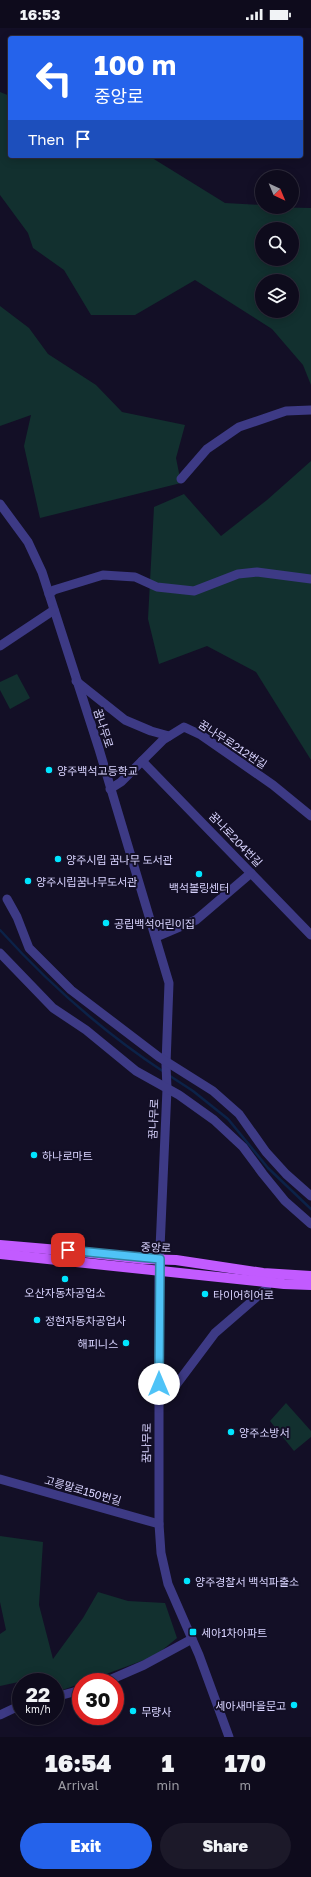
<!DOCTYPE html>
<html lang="en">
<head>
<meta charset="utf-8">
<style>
	body { margin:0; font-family:"Golos Text","Noto Sans KR",sans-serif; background:#1c1929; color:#f1f3f6; height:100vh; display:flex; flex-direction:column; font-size:15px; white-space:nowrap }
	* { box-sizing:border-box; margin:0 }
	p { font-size:13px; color:#9b9ba3 }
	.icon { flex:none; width:22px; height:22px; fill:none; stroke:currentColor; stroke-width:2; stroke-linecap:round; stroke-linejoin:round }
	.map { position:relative; height:1709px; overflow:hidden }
	.details { display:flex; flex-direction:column; background:#0e0b1c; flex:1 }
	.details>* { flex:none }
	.top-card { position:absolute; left:8px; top:8px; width:295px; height:122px; border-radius:4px; box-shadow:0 2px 10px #0003,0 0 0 1px #2e2b3b; background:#2563eb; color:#fff; overflow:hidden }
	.needle { width:26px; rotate:136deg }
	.tools { position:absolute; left:255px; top:142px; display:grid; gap:8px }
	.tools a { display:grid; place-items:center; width:44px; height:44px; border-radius:50%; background:#0e0b1c; box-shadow:0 2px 10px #0003,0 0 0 1px #2e2b3b; font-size:20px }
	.speed { position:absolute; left:12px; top:1645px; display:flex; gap:8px; font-size:20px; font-weight:700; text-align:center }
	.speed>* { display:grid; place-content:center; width:52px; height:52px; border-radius:50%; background:#0e0b1c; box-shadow:0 2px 10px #0003,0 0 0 1px #2e2b3b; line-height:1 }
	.speed small { font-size:10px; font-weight:400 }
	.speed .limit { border:6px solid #d22; background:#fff; color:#111 }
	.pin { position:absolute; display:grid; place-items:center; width:34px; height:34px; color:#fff; margin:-17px; border-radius:8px; box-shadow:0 2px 6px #0006 }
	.me { position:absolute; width:44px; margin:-22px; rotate:0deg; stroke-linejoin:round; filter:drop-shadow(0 0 3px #0008) }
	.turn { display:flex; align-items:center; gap:14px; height:84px; padding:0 20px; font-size:18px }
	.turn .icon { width:52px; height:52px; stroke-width:2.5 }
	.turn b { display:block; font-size:28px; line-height:34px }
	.then { display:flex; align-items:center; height:38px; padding:0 20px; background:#0003; gap:8px; font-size:15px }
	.eta { display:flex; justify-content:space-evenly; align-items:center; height:68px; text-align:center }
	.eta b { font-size:24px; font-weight:800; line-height:28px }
	.cta { display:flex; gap:8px; margin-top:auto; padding:8px 20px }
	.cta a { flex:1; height:46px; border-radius:24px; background:#2563eb; color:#fff; font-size:16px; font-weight:800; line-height:46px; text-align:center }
	.cta a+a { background:#1c1929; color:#f1f3f6 }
	.status { display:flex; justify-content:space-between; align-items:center; height:28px; padding:0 20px; background:#0e0b1c; direction:ltr }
	.status svg { height:11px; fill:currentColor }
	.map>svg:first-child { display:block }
	.green { fill:#12302f; fill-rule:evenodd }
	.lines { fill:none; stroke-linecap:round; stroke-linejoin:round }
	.stream { stroke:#0c2248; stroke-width:2.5 }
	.minor { stroke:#3d3a85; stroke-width:9 }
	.major { stroke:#c25bff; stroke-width:10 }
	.route-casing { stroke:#337fa1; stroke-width:10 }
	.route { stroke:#4fc3f7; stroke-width:7 }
	.poi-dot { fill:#00e5ff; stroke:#130f26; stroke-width:1.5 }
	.labels { text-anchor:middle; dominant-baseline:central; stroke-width:4; stroke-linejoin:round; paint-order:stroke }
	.street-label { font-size:11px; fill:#d9d4ff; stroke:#130f26 }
	.poi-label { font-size:11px; fill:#d9d4ff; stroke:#130f26; text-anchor:start }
</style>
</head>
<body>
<div class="status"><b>16:53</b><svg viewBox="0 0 49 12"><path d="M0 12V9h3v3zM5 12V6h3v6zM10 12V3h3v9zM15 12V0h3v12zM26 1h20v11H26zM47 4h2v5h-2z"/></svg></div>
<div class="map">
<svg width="311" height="1709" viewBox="0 0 311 1709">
	<rect width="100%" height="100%" fill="#130f26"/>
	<g class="green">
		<path d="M0,64L10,68V128H149L225,175L262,177V179L311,180V357L303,337L272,301L195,252L135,287H91L64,242L33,220L28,205L0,167ZM262,201H292V231H262ZM262,253H292V283H262Z"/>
		<polygon points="0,278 29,300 48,326 96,357 122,384 185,397 176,430 181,455 40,490 24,418 31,387 0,398"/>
		<polygon points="311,433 311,732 256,644 207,618 159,636 148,591 154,479 184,466 221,508 267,472"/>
		<polygon points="17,646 30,670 10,681 0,662 0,654"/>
		<polygon points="286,1375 311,1403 311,1409 294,1423 270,1393"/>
		<polygon points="0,1508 43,1514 39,1577 53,1631 83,1590 98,1564 128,1573 165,1575 177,1610 155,1628 60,1663 55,1661 55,1654 35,1654 28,1652 0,1658 0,1606 6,1602 0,1574"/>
	</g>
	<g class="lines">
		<g class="stream">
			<path d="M0,902C49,956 103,1004 164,1044"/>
			<polyline points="170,1048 193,1063 228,1091 268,1140 311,1181"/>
		</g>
		<g class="minor">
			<polyline points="181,451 207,421 239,399 286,383 311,382"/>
			<polyline points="0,476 28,514 42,544 99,721 169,955 166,1036 167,1061 159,1243 159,1496 161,1525 168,1556 199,1627 229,1709"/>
			<polyline points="49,566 54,562 103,547 135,549 157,559 194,563 238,546 257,544 311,551"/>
			<polyline points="0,618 54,582"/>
			<polyline points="76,653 125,692 151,703 169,708"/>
			<polyline points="142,733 311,907"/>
			<polyline points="110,761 121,754 163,712 184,699 201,707 273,757 311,788"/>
			<polyline points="7,871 17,889 29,920 71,962 159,1029 213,1063 239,1086 266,1124 286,1146 311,1168"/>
			<polyline points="156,909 196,892 251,845"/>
			<polyline points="0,925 53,980 86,1002 136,1043 179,1067 214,1092 243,1119 263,1146 285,1173 311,1196"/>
			<polyline points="159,1369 176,1357 215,1305 266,1261 268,1255"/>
			<polyline points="0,1451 159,1496"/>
			<polyline points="105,1654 144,1637 192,1611"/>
			<polyline points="55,1669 81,1662"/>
			<polyline points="0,1687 21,1677"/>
		</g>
		<g class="major">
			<polyline points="0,1217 82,1224 143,1231 176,1232 263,1245 311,1248"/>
			<polyline points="0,1226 284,1256 311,1257"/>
		</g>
	</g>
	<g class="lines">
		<g class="route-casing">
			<polyline id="route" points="68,1222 160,1231 159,1356"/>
		</g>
		<use href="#route" class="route"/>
	</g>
	<g class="poi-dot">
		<circle cx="49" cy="742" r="4"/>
		<circle cx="58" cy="831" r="4"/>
		<circle cx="199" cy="846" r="4"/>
		<circle cx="28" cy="853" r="4"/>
		<circle cx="106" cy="895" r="4"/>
		<circle cx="34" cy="1127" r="4"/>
		<circle cx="65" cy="1251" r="4"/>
		<circle cx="205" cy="1266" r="4"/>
		<circle cx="37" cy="1292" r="4"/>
		<circle cx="126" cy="1315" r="4"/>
		<circle cx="231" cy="1404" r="4"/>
		<circle cx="187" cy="1553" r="4"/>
		<rect x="189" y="1600" width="8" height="8" rx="2"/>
		<circle cx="294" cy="1677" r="4"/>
		<circle cx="133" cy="1683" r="4"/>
	</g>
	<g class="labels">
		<g class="street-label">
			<text transform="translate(104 700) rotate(72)">꿈나무로</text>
			<text transform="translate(233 716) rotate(33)">꿈나무로212번길</text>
			<text transform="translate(236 811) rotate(46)">꿈나로204번길</text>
			<text transform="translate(153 1091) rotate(-87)">꿈나무로</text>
			<text transform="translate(156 1219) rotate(3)">중앙로</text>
			<text transform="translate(146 1415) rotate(-89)">꿈나무로</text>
			<text transform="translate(83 1462) rotate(16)">고릉말로150번길</text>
		</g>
		<g class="poi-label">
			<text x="57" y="742">양주백석고등학교</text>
			<text x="66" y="831">양주시립 꿈나무 도서관</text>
			<text x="36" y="853">양주시립꿈나무도서관</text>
			<text x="199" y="859" text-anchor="middle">백석볼링센터</text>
			<text x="114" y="895">공립백석어린이집</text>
			<text x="42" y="1127">하나로마트</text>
			<text x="65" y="1264" text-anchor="middle">오산자동차공업소</text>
			<text x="213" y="1266">타이어히어로</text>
			<text x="45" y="1292">정현자동차공업사</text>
			<text x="118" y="1315" text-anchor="end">해피니스</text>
			<text x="239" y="1404">양주소방서</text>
			<text x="195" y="1553">양주경찰서 백석파출소</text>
			<text x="201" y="1604">세아1차아파트</text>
			<text x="286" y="1677" text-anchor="end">세아새마을문고</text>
			<text x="141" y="1683">무량사</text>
		</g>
	</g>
</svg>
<div class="tools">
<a><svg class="needle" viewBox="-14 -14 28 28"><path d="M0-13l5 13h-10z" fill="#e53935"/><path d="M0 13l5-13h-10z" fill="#9b9ba3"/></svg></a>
<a><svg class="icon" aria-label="search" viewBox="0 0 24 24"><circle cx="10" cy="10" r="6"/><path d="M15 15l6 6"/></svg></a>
<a><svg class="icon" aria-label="layers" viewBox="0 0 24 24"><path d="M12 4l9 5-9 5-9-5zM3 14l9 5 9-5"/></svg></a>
</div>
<div class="speed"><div>22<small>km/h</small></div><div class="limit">30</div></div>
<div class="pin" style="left:68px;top:1222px;background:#d93025"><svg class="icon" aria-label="arrive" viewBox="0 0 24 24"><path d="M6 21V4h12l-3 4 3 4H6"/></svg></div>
<svg class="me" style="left:159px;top:1356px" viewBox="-20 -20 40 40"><circle r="19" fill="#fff"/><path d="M0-13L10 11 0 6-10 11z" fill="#4fc3f7"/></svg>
<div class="top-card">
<div class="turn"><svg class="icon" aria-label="left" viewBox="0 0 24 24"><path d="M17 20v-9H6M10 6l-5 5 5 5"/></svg><div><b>100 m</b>중앙로</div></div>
<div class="then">Then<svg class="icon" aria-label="arrive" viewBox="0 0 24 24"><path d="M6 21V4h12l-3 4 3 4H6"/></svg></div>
</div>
</div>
<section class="details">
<div class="eta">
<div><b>16:54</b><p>Arrival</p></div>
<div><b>1</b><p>min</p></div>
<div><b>170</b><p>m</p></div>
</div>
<div class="cta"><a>Exit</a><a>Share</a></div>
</section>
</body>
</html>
